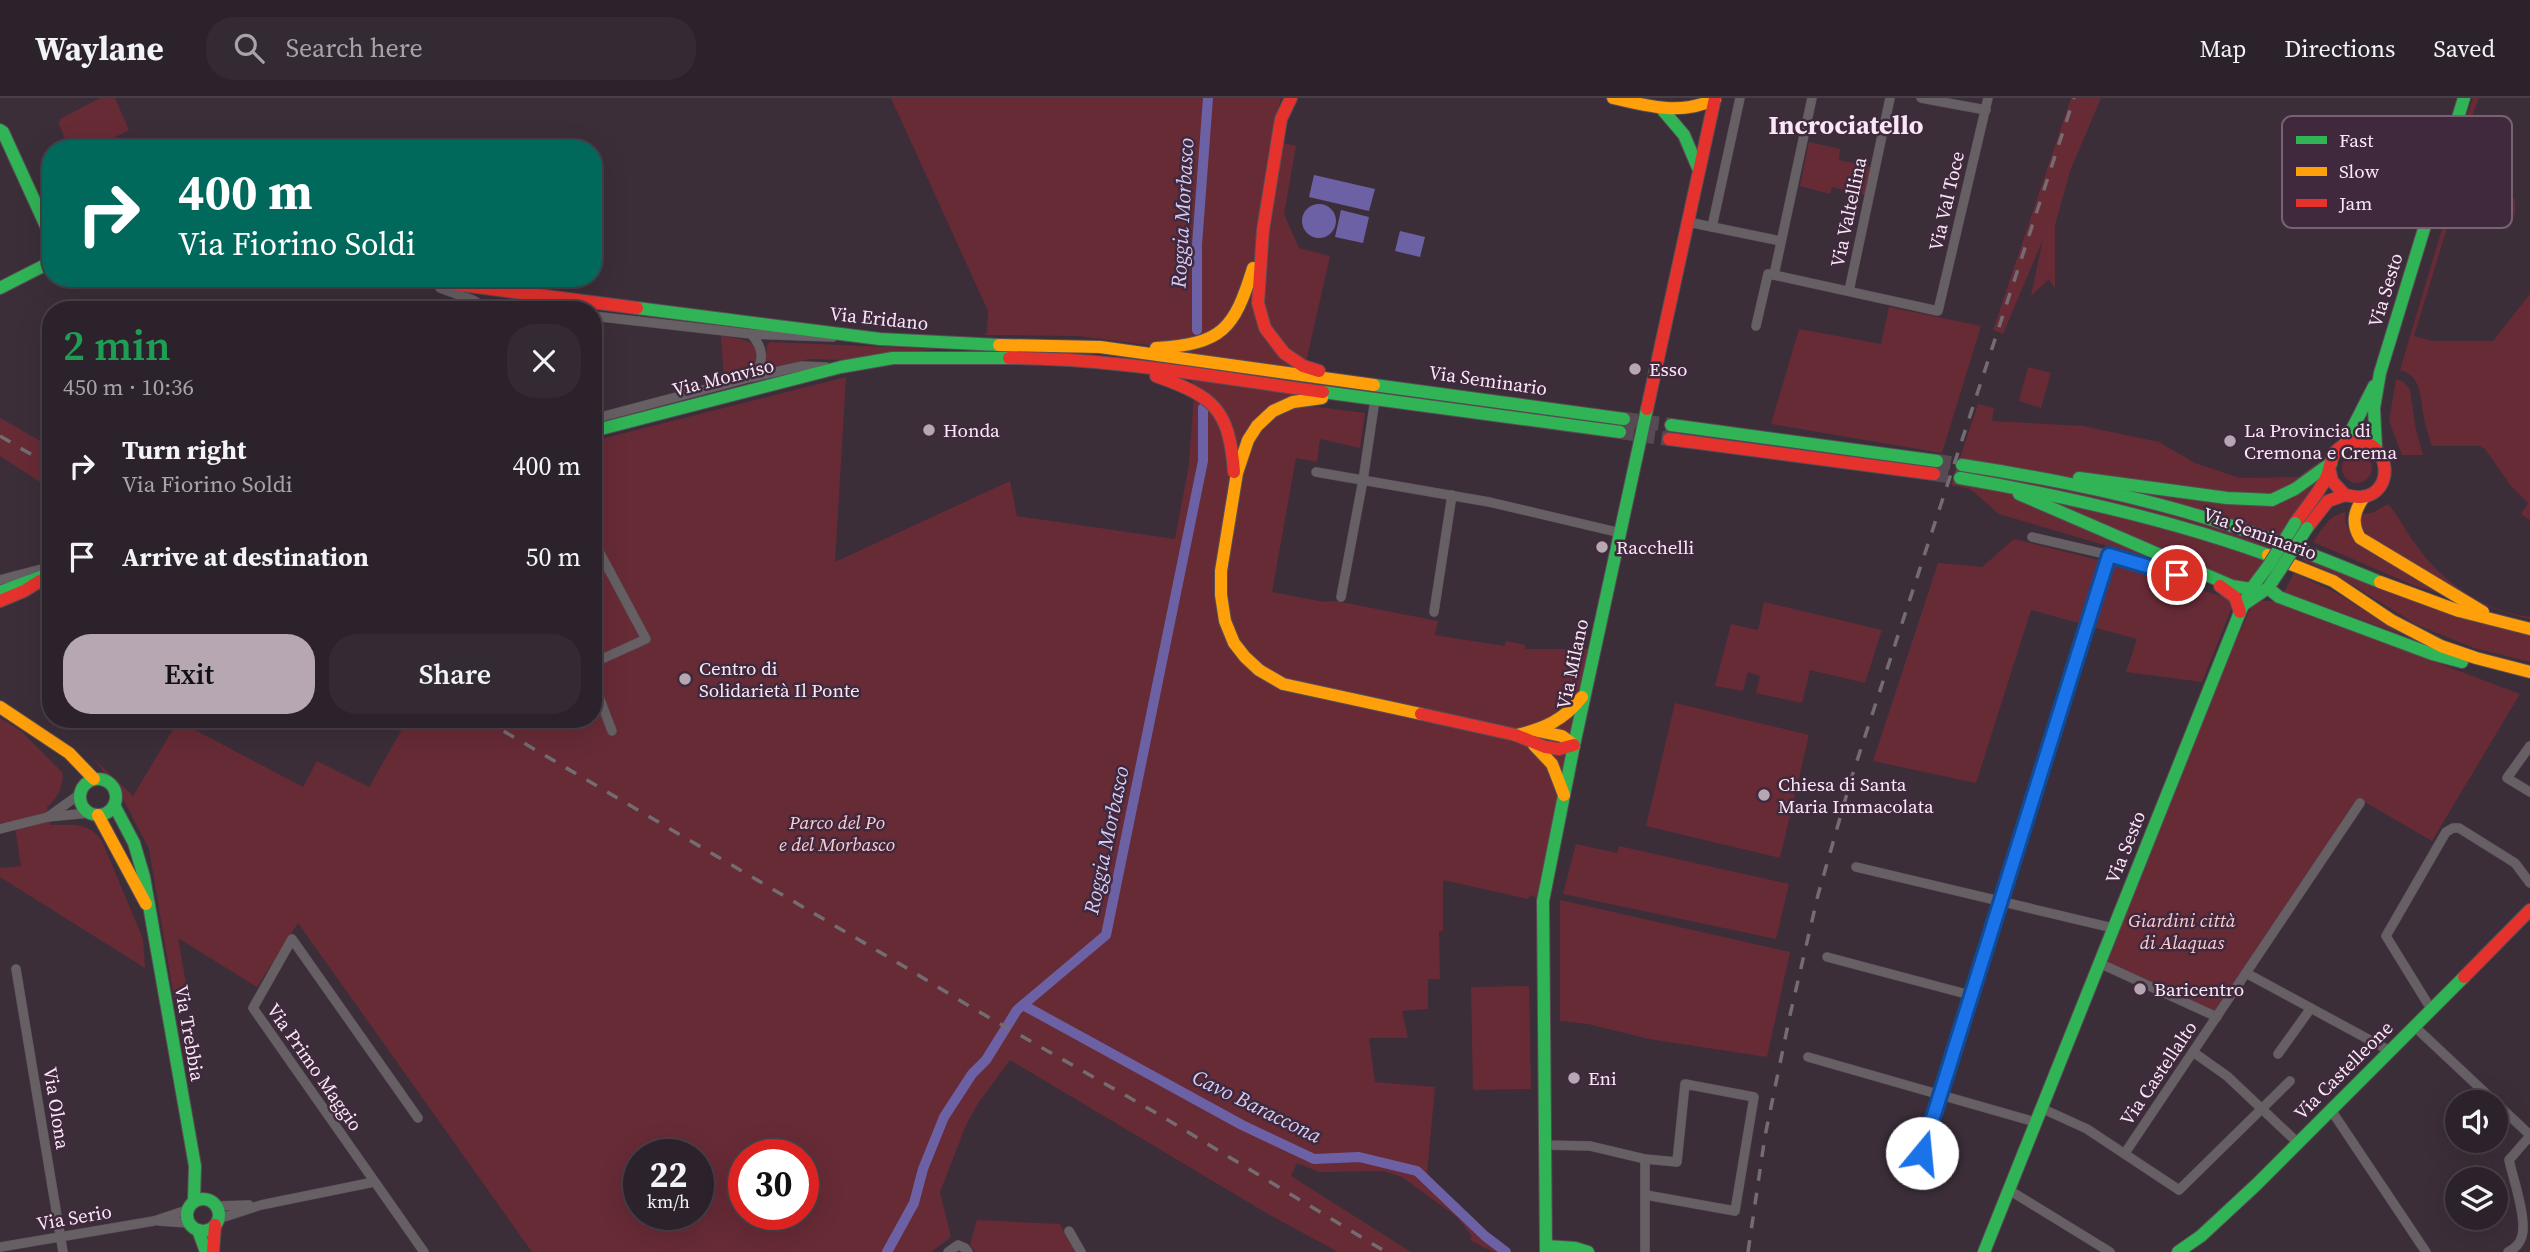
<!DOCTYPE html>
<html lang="en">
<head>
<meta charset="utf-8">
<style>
	body { margin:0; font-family:"Source Serif 4",serif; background:#342a33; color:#f1f3f6; height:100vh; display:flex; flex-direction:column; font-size:26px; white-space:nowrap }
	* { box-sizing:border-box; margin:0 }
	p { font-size:23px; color:#a6a4a9 }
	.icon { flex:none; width:38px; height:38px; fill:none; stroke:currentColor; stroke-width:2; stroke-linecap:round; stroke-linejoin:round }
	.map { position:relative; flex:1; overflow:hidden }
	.drawer { position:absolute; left:42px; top:203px; width:560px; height:427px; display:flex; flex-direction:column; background:#2c222b; border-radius:28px; box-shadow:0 7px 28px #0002,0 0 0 2px #483f47 }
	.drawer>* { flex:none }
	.banner { position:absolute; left:42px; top:42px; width:560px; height:147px; border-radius:28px; box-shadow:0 7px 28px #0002,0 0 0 2px #483f47; background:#00695c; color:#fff; overflow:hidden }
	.tools { position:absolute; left:2445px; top:992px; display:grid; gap:14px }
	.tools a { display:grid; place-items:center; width:63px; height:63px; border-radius:50%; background:#2c222b; box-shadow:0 7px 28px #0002,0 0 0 2px #483f47; font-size:35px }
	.speed { position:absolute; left:623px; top:1041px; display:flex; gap:14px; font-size:35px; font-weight:700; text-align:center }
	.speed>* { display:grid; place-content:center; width:91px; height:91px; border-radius:50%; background:#2c222b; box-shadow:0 7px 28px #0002,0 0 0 2px #483f47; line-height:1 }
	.speed small { font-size:18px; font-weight:400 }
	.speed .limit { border:10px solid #d22; background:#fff; color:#111 }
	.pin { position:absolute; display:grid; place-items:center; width:60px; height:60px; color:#fff; margin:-30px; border:4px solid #fff; border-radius:50%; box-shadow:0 2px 7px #0007 }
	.me { position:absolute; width:77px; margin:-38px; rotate:17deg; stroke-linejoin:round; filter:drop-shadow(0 0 5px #0008) }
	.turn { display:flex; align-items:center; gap:24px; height:147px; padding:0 21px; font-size:32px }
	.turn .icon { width:91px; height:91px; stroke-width:2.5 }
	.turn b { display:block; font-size:49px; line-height:60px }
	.round { display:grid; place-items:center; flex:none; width:74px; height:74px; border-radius:28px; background:#342a33 }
	.overview { display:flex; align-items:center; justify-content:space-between; height:119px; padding:0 21px }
	h1 { font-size:42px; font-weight:600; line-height:52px; color:#1e9e55 }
	.action { display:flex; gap:14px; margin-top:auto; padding:14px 21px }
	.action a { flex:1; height:80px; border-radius:28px; background:#b6a7b3; color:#111; font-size:28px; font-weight:600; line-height:80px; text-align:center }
	.action a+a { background:#342a33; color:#f1f3f6 }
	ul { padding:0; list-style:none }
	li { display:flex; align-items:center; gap:21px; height:91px; padding:0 21px }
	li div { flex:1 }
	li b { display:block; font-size:26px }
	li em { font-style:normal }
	header { display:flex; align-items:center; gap:42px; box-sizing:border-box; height:98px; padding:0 35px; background:#2c222b; border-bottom:2px solid #483f47 }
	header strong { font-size:33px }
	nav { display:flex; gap:38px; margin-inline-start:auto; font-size:24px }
	.search { width:490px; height:63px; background:#342a33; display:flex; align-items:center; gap:18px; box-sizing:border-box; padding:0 24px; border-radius:28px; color:#a6a4a9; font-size:26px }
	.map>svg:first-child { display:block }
	.green { fill:#672b36; fill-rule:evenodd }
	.water { fill:#6d61a6 }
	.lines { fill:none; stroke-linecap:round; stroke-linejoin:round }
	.canal { stroke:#6d61a6; stroke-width:10 }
	.primary-tunnel { stroke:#574a55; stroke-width:14; stroke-dasharray:14 7; stroke-linecap:butt }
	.street-casing { stroke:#584d56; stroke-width:10 }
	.fast-casing { stroke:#584d56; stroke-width:14 }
	.slow-casing { stroke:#584d56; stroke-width:14 }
	.jam-casing { stroke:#584d56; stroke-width:14 }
	.street { stroke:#666064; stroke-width:9 }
	.fast { stroke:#30b455; stroke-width:12 }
	.slow { stroke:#ff9f0a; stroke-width:12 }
	.jam { stroke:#e5322d; stroke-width:12 }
	.rail { stroke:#736c71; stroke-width:3.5; stroke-dasharray:12 12; stroke-linecap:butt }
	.fast-bridge-casing { stroke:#584d56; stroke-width:14; stroke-linecap:butt }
	.fast-bridge { stroke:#30b455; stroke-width:12 }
	.route-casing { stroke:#114b97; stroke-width:18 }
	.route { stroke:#1a73e8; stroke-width:12 }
	.poi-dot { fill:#b6a7b3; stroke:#40293d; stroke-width:2.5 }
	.labels { text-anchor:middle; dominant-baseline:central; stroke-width:5; stroke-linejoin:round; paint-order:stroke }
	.street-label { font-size:19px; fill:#f8e8f5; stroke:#40293d }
	.poi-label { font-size:19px; fill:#f8e8f5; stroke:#40293d; text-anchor:start }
	.park-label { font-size:19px; font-style:italic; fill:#fecbcf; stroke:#40293d }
	.water-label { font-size:21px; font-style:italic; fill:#d2cdf8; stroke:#40293d }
	.district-label { font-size:26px; font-weight:bold; fill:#f8e8f5; stroke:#40293d }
	.key { fill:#40293d; stroke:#776274; stroke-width:2 }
	.key-label { font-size:19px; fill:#f8e8f5 }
</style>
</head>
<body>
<header>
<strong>Waylane</strong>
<div class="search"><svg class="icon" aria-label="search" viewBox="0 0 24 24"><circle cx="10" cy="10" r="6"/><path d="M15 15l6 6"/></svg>Search here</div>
<nav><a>Map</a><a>Directions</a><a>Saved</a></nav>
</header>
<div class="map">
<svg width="2530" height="1154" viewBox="0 0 2530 1154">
	<rect width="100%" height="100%" fill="#3b2e39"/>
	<g class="green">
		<polygon points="100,0 115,0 129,32 92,51 69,51 59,26 60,21"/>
		<path d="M891,0H1281L1271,42L1296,48L1284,116L1299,150L1330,158L1297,304L1303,307L1365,315L1360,350L1320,341L1317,364L1296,360L1272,494L1324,504L1336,503L1438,523L1435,537L1504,548L1506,543L1525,547V551H1595L1543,803L1530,797L1528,801L1443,782V833H1439L1440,881H1428V911L1402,913L1408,940H1369L1375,984L1435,989L1427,1075L1435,1087L1492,1140L1507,1154H1511H1493L1470,1142L1472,1138L1457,1119L1402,1079L1384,1073L1319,1074L1297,1065L1291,1078L1411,1154H1338L1268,1116L1010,962L979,1004L966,1027L940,1094L951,1139L931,1154H532L298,825L257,889L178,840L188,897L174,900L149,751L122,699L94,661L133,698L178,623L303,689L317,663L369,689L408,621H593V343L846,279L835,464L1010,383L1017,418L1175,441L1189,367L1194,296L1187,252L1078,238L983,237L987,235L988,213ZM639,1057H698V1116H639ZM744,1057H803V1116H744Z"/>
		<polygon points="2071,0 2101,0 2070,73 2055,127 2055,191 2049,181 2031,198 2043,141 2003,236 1993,232"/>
		<polygon points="2473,0 2479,0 2467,32 2450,86 2446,84 2446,78"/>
		<polygon points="1809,44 1840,51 1839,62 1871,69 1865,97 1832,89 1830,96 1800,88"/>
		<path d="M2451,101L2458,106L2461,112L2453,110L2414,238L2432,243H2493L2530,196V422L2521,416L2528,405L2511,388L2485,351L2479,348H2432C2428,337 2425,326 2423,315C2420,296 2421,278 2400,272Z"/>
		<polygon points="2470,101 2515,101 2515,123 2514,116 2471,115"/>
		<polygon points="1889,209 1981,228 1942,355 1771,326 1799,231 1881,246"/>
		<path d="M721,238C742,240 773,245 751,273L724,282Z"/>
		<polygon points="770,244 933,251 933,252 887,255 847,262 809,261 768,271 765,268 767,247"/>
		<polygon points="2028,269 2051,275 2041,310 2019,303"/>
		<polygon points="2396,281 2404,284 2410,292 2416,332 2423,357 2402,357 2389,323"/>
		<polygon points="1978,306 1994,310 1992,323 2083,328 2159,344 2195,365 2240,380 2298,379 2336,352 2253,483 2239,487 1999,416 1970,391 1951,387"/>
		<polygon points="0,320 51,349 51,391 0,358"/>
		<circle cx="2357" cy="370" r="15"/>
		<path d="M2388,406C2399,418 2406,434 2416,447C2442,484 2485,514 2530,519V521C2472,510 2422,471 2372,441L2360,428L2358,416L2372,415Z"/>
		<path d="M2346,414L2345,423L2351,438L2441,496L2415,488L2313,444C2323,430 2329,417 2346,414Z"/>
		<polygon points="2014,441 2098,462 2235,502 2202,584 2126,574 2137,541 2031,512 1976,685 1873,663 1938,465 1982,469"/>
		<polygon points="2304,459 2448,516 2530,538 2530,564 2474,550 2417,527 2333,475 2302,462"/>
		<polygon points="2294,475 2335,494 2403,537 2284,494"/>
		<polygon points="2260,503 2274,503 2520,596 2432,743 2363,703 2216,918 2102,864 2149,737 2252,507"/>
		<polygon points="1764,504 1882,532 1865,585 1810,572 1802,605 1756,595 1760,578 1748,574 1743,593 1715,588 1731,526 1758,532"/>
		<polygon points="1675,605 1809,637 1780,760 1646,728"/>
		<path d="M0,620L21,633L63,675C63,690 58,699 47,709L50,727C71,727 89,724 102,743L143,841L145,870L0,779V770L21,768L14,723L0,725Z"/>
		<polygon points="1576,746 1617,755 1619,748 1789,786 1776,841 1563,796"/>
		<polygon points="1560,802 1790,854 1767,959 1649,941 1588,926 1560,923"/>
		<polygon points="1529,888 1531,991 1473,992 1471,889"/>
		<polygon points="977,1122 1060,1126 1075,1154 975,1154 970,1147"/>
	</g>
	<g class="water">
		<polygon points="1314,77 1375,91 1369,113 1309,99"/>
		<circle cx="1319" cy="123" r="17"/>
		<polygon points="1341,112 1369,119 1363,145 1335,139"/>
		<polygon points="1400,133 1425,139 1420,159 1395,153"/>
	</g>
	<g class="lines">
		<g class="canal">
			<polyline points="1197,232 1197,147 1208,0"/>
			<polyline points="1023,907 1242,1027 1314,1061 1359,1059 1417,1073 1485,1138 1506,1154"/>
			<polyline points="887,1154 914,1105 923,1071 944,1019 972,976 986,962 1017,912 1106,837 1203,363 1203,310"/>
		</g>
		<g class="primary-tunnel">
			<polyline points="1624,321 1671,327"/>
			<polyline points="1620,334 1669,341"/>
			<polyline points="1937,363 1962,367"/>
			<polyline points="1934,376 1960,380"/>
		</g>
		<g class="street-casing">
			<g id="street">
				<polyline points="1921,0 1986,12"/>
				<polyline points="1688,124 1781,143"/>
				<polyline points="1712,129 1740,0"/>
				<polyline points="1774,177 1938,213 1988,0"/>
				<polyline points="1774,177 1812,0"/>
				<polyline points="440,190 473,202 489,212"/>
				<polyline points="1849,193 1890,0"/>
				<polyline points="483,207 530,212"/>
				<path d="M593,218L751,236C764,250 765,265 752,279L593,321"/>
				<polyline points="1756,228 1768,176 1774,177"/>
				<polyline points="751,236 833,239"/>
				<polyline points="753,279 802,268 826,269"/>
				<polyline points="1316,374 1489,404 1621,435"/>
				<polyline points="2032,439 2109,457 2200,484"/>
				<polyline points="593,442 646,541 593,565"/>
				<polyline points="0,482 49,469"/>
				<polyline points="1341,499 1363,382 1374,308"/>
				<polyline points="1434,514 1452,397"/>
				<polyline points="593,583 612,633"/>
				<polyline points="2530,648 2507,680 2530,694"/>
				<polyline points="48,719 80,696"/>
				<polyline points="0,731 48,719 89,715"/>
				<polyline points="1856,769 2113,830"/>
				<polyline points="1827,859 1970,897"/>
				<polyline points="2099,865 2217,919"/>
				<polyline points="16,871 63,1154"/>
				<polyline points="2246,875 2390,953"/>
				<polyline points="2431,911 2386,838 2446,734 2453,730 2459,730 2515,765 2530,785"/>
				<polyline points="2414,928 2495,1004"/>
				<polyline points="2193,954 2227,978 2298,1045"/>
				<polyline points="2278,956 2311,910"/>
				<polyline points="1808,959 2035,1024"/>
				<polyline points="2496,1005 2530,1037"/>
				<polyline points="2041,1010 2087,1031 2179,1092 2290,983"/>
				<polyline points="2331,1012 2426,1154"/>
				<polyline points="418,1020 292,841 253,910 424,1154"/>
				<polyline points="1545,1047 1590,1048 1645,1061 1677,1064 1685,986 1754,999 1735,1113 1646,1097"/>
				<polyline points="1922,1055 2109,457"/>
				<polyline points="2125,1055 2360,705"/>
				<polyline points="2009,1092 2110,1154"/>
				<polyline points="217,1108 249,1107"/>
				<polyline points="218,1121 261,1107 374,1084"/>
				<polyline points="159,1123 188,1125"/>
				<polyline points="1069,1133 1081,1154"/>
				<polyline points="0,1149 154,1123 187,1112"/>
				<polyline points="948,1154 958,1147 965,1150 968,1154"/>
				<polyline points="1645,1154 1645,1061"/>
				<path d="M2508,1154C2514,1151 2520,1146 2522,1138C2527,1121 2513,1080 2509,1062L2530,1038"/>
			</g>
		</g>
		<g class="fast-casing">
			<g id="fast">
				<polyline points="1661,10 1684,37 1698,70"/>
				<polyline points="0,32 3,34 51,139"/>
				<polyline points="0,190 51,164"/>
				<polyline points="637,210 880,241 999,247"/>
				<polyline points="1374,287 1624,321"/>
				<polyline points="1323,294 1620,334"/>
				<polyline points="1671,327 1937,363"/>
				<polyline points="593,333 841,269 893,260 1009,260"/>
				<polyline points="2344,347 2374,288"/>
				<polyline points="2376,350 2374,310 2380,275 2464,0"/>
				<path d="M1962,367C2048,380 2133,397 2216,423C2272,440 2326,462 2380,484"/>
				<path d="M1960,380C2065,398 2168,421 2268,457"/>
				<polyline points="2079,380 2227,400 2272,402 2295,391 2331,365"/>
				<polyline points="2019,396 2232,488 2251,491"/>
				<polyline points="2268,490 2279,499 2432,556 2462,564"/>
				<polyline points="0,494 51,475"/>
				<polyline points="2243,507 2268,490 2280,472"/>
				<polyline points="1574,647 1647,311"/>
				<circle cx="98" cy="699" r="18"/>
				<polyline points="114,707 134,745 144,779 195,1068 194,1102"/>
				<circle cx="203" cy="1117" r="16"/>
				<polyline points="198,1132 206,1154"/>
				<polyline points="1546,1148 1575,1150 1588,1154"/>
				<polyline points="1546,1154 1543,803 1574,647"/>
				<polyline points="1984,1154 2240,514 2251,491 2269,467"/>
				<polyline points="2178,1154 2201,1138 2257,1086 2464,879"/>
			</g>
		</g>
		<g class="slow-casing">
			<g id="slow">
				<path d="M1613,0C1649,8 1680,18 1715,1"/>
				<polyline points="999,247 1100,249 1374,287"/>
				<path d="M1156,250C1222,246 1234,232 1253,170"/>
				<polyline points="1322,300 1293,304 1273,313 1257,328 1248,342 1237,375 1221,473 1221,497 1225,523 1234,545 1245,559 1259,572 1283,586 1421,616"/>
				<path d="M2364,399C2354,413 2351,425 2360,440L2483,514"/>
				<polyline points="2268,457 2333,483 2391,522 2441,548 2476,560 2530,574"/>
				<polyline points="2380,484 2459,513 2530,531"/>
				<polyline points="0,609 69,655 94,681"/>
				<polyline points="1538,633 1562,638 1574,647"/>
				<path d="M1516,637C1544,631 1564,622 1582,599"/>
				<polyline points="1534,647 1552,666 1564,697"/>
				<polyline points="98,717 146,806"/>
			</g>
		</g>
		<g class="jam-casing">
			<g id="jam">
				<polyline points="1291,0 1281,21 1263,132 1258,205 1265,230 1284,255 1303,268 1319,273"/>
				<polyline points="408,180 637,210"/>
				<path d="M1009,260C1114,260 1219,280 1323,294"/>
				<path d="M1156,278C1214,299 1229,310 1234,374"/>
				<polyline points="1647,311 1715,0"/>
				<polyline points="1669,341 1934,376"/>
				<path d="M2295,425C2306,410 2318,396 2326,380C2330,372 2330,362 2335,354C2340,349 2347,345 2354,344C2391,341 2396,396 2361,399C2356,399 2350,398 2345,397L2332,383L2330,374"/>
				<polyline points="2307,430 2328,403 2345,397"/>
				<polyline points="2220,488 2235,499 2240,514"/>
				<polyline points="0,503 24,493 40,483"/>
				<polyline points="1421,616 1516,637 1545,649 1559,651 1574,647"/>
				<polyline points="2464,879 2530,812"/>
				<polyline points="213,1154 215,1127"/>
			</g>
		</g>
		<use href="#street" class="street"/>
		<use href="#fast" class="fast"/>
		<use href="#slow" class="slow"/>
		<use href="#jam" class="jam"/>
		<g class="rail">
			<polyline points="0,338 51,368"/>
			<polyline points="483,621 895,863 969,908 1158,1016 1386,1154"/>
			<polyline points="1748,1154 1765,1038 1790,917 1818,797 1852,678 2074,0"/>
		</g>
		<g class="fast-bridge-casing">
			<g id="fast-bridge">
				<polyline points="2269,467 2295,425"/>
				<polyline points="2280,472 2307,430"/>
			</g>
		</g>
		<use href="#fast-bridge" class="fast-bridge"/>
	</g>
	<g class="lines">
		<g class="route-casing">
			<polyline id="route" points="1922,1055 2109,457 2177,477"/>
		</g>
		<use href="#route" class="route"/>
	</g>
	<g class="poi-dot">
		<circle cx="1635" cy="271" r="7"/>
		<circle cx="929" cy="332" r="7"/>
		<circle cx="2230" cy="343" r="7"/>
		<circle cx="1602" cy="449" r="7"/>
		<circle cx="685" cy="581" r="7"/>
		<circle cx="1764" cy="697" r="7"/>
		<circle cx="2140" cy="891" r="7"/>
		<circle cx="1574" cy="980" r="7"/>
	</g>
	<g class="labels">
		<g class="street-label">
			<text transform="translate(1946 103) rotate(-77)">Via Val Toce</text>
			<text transform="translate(1848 114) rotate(-78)">Via Valtellina</text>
			<text transform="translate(2385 192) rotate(-73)">Via Sesto</text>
			<text transform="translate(879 220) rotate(6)">Via Eridano</text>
			<text transform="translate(723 279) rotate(-14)">Via Monviso</text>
			<text transform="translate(1488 282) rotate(8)">Via Seminario</text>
			<text transform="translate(2260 435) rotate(20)">Via Seminario</text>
			<text transform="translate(1572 566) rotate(-78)">Via Milano</text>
			<text transform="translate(2125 749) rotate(-68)">Via Sesto</text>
			<text transform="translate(190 935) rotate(80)">Via Trebbia</text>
			<text transform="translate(315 969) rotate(55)">Via Primo Maggio</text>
			<text transform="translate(2343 972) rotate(-45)">Via Castelleone</text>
			<text transform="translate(2158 975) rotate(-56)">Via Castellalto</text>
			<text transform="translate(57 1010) rotate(81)">Via Olona</text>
			<text transform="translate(74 1119) rotate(-10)">Via Serio</text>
		</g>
		<g class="poi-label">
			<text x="1649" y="271">Esso</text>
			<text x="943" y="332">Honda</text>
			<text x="2244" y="332">La Provincia di<tspan x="2244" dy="22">Cremona e Crema</tspan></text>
			<text x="1616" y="449">Racchelli</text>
			<text x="699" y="570">Centro di<tspan x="699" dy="22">Solidarietà Il Ponte</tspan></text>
			<text x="1778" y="686">Chiesa di Santa<tspan x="1778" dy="22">Maria Immacolata</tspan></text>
			<text x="2154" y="891">Baricentro</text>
			<text x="1588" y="980">Eni</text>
		</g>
		<g class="park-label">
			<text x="837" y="724">Parco del Po<tspan x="837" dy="22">e del Morbasco</tspan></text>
			<text x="2182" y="822">Giardini città<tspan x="2182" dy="22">di Alaquas</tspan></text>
		</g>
		<g class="water-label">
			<text transform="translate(1182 115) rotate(-87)">Roggia Morbasco</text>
			<text transform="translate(1106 742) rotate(-78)">Roggia Morbasco</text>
			<text transform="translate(1257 1008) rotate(26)">Cavo Baraccona</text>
		</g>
		<g class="district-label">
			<text x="1846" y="27">Incrociatello</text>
		</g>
	</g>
	<rect x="2282" y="18" width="230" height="112" rx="10" class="key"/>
	<rect x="2296" y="38" width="31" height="8" fill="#30b455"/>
	<rect x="2296" y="69" width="31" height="9" fill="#ff9f0a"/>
	<rect x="2296" y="101" width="31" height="8" fill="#e5322d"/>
	<g class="key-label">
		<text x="2339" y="49">Fast</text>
		<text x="2339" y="80">Slow</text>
		<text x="2339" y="112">Jam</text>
	</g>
</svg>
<div class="tools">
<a><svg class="icon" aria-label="sound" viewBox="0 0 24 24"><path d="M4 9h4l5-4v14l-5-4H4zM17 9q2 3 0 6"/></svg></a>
<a><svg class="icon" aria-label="layers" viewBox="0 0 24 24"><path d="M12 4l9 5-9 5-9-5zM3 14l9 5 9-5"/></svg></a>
</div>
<div class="speed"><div>22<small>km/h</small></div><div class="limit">30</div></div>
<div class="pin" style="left:2177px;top:477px;background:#d93025"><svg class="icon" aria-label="arrive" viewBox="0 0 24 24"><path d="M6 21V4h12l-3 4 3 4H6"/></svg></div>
<svg class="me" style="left:1922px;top:1055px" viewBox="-20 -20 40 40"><circle r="19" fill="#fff"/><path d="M0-13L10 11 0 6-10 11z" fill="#1a73e8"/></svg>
<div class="banner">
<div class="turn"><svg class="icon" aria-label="right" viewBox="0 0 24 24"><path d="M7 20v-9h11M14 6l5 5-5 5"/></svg><div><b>400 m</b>Via Fiorino Soldi</div></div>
</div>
<section class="drawer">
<div class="overview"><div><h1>2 min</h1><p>450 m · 10:36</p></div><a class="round"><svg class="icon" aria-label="close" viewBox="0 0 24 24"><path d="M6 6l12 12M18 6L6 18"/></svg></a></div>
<ul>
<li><svg class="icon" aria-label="right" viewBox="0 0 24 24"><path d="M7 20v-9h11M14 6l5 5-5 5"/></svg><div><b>Turn right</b><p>Via Fiorino Soldi</p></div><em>400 m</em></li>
<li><svg class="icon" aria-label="arrive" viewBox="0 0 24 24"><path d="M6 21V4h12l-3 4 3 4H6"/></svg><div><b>Arrive at destination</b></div><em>50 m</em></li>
</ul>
<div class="action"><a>Exit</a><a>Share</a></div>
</section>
</div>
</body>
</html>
